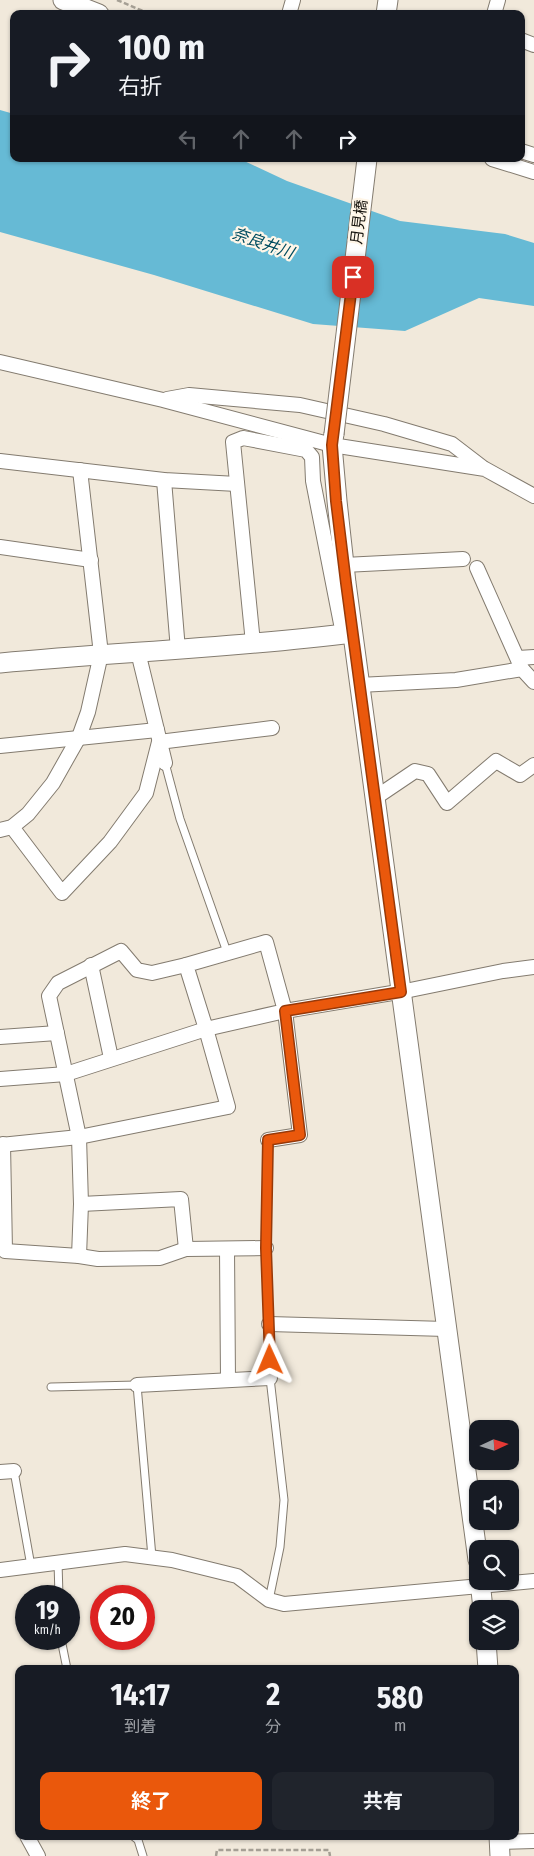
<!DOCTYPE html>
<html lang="ja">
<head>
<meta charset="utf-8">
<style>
	body { margin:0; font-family:"Fira Sans Condensed","Noto Sans JP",sans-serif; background:#20242c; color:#f1f3f6; height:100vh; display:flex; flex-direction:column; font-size:19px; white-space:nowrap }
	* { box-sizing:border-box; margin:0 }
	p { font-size:16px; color:#9ea1a6 }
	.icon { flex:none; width:28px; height:28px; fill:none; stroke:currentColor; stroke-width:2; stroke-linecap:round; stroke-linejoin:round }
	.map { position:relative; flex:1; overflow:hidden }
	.side { position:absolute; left:15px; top:1665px; width:504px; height:175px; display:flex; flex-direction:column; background:#171b24; border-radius:10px; box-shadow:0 1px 4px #0004 }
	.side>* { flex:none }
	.top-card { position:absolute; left:10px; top:10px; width:515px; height:152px; border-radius:10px; box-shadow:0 1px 4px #0004; background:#171b24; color:#f1f3f6; overflow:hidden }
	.needle { width:32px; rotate:86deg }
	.controls { position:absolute; left:469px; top:1420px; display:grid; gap:10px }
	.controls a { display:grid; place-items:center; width:50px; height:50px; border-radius:10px; background:#171b24; box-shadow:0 1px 4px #0004; font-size:25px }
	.speed { position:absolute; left:15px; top:1585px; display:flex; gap:10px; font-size:25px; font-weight:700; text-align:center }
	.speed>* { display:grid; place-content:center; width:65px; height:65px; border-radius:50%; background:#171b24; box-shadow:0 1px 4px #0004; line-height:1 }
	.speed small { font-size:12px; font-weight:400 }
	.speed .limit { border:8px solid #d22; background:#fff; color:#111 }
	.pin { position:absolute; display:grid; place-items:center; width:42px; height:42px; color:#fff; margin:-21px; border-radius:10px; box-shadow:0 2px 8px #0006 }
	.me { position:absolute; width:55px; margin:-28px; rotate:359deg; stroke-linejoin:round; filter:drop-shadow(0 0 4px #0008) }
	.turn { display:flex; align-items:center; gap:18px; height:105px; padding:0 25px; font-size:22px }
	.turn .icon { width:65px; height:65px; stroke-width:2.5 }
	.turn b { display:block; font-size:35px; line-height:42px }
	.lanes { display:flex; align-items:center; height:48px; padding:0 25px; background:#0003; justify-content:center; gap:25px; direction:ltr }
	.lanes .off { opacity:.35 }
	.eta { display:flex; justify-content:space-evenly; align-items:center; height:85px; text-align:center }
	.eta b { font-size:30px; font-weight:700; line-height:35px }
	.button { display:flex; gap:10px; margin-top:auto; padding:10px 25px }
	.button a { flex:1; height:58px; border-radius:10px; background:#ea580c; color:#fff; font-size:20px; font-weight:700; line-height:58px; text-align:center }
	.button a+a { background:#20242c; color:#f1f3f6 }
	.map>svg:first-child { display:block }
	.water { fill:#66bad5 }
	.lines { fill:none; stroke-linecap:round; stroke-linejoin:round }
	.lane-casing { stroke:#837b6f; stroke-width:9 }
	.street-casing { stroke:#837b6f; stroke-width:16 }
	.secondary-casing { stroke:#837b6f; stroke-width:21 }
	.path { stroke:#a59f94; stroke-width:2.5; stroke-dasharray:5 2.5; stroke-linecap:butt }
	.lane { stroke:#fff; stroke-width:7 }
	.street { stroke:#fff; stroke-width:14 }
	.secondary { stroke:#fff; stroke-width:19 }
	.secondary-bridge-casing { stroke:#837b6f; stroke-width:21; stroke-linecap:butt }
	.secondary-bridge { stroke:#fff; stroke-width:19 }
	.route-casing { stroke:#983908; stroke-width:12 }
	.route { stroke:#ea580c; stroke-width:9 }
	.labels { text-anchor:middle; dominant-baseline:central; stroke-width:4.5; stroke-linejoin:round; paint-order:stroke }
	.street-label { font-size:15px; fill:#15120d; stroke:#fff6e8 }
	.water-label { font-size:16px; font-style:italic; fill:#004d60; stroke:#fff6e8 }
</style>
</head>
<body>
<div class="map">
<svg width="534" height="1856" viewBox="0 0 534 1856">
	<rect width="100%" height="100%" fill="#f1e9db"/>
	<polygon class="water" points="0,110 14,114 14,159 240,159 287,181 400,221 505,234 534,243 534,306 479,298 405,331 313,324 154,275 0,232"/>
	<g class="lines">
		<g class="lane-casing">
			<g id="lane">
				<polyline points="165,763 180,819 227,952"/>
				<polyline points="268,1140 266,1248 270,1378 284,1500 280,1547 269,1600"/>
				<polyline points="51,1387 137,1385 152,1557"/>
				<polyline points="14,1471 31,1566"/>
				<polyline points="58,1562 59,1596"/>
				<polyline points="61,1639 67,1669"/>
				<polyline points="133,1836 138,1840 143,1856"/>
			</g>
		</g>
		<g class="street-casing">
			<g id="street">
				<polyline points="289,14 293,0"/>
				<polyline points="494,14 498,0"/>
				<polyline points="521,40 534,45"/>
				<polyline points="521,151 534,155"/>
				<polyline points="492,159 534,172"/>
				<polyline points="0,362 163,400 332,445 485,469 534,496"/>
				<polyline points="167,399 189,395 300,405 384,424 452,444 482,467"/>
				<polyline points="0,461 164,480 237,484"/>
				<polyline points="164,480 178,650"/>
				<polyline points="0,547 91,560"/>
				<polyline points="344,565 463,559"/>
				<polyline points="477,568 522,669"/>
				<polyline points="253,643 233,442 243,438 306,450 312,457 313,481 343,634"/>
				<polyline points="138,652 165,763"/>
				<polyline points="518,658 534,657"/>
				<polyline points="359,685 456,680 522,669 534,682"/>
				<polyline points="0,746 157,730"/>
				<polyline points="375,798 415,771 428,774 447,803 496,761 520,775 534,765"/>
				<polyline points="12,827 62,893 110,842 146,793 159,742 272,728"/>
				<polyline points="0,830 12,827 28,814 53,783 79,737 88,712 101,654 80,470"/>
				<polyline points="91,965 111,1058"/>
				<polyline points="0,1037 57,1033"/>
				<polyline points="0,1079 66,1074 206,1029 228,1107 79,1137 0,1145"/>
				<polyline points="268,1140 300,1135 285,1011 266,942 186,965 206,1029 285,1011 410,990 503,971 534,967"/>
				<polyline points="3,1144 5,1251 79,1256 98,1259 160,1258 186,1249"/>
				<polyline points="81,1204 181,1199 186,1249 266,1248"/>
				<polyline points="227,1249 228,1380"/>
				<polyline points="79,1256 81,1204 79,1137 49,996 58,983 121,951 137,970 152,973 186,965"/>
				<polyline points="269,1324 446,1329"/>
				<polyline points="137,1385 270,1378"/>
				<polyline points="0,1472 14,1471"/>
				<polyline points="0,1570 125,1554 172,1560 237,1576 269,1600 284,1604 534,1581"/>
				<polyline points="27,1836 38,1856"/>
				<polyline points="499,1842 534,1841"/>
			</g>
		</g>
		<g class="secondary-casing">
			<g id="secondary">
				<polyline points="63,0 99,14"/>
				<polyline points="386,14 388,0"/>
				<polyline points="334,434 332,445 337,501 346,583 478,1560"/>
				<path d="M0,663C117,652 235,648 352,633"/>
				<polyline points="480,1581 483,1609"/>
				<polyline points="486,1641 488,1669"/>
				<polyline points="499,1836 500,1856"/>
			</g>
		</g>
		<g class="path">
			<polyline points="117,0 150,14"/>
			<polyline points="216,1856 217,1850 329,1850 330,1856"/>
		</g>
		<use href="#lane" class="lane"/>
		<use href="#street" class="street"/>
		<use href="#secondary" class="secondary"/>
		<g class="secondary-bridge-casing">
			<polyline id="secondary-bridge" points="334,434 367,159"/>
		</g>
		<use href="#secondary-bridge" class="secondary-bridge"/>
	</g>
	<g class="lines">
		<g class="route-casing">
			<polyline id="route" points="270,1360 266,1248 268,1140 300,1135 285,1011 401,992 346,583 336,501 332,445 353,277"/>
		</g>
		<use href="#route" class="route"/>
	</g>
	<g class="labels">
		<g class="street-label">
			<text transform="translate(359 222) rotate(-83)">月見橋</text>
		</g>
		<g class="water-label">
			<text transform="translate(263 243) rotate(19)">奈良井川</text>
		</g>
	</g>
</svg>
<div class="controls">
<a><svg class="needle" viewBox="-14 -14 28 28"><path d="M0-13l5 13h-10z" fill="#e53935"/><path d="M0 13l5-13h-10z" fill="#9ea1a6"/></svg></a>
<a><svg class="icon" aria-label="sound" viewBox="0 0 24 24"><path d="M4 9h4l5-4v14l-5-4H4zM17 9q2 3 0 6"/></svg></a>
<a><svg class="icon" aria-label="search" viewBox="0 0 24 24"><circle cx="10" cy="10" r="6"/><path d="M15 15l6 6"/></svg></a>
<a><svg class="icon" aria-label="layers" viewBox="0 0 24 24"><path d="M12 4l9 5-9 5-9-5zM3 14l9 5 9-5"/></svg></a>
</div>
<div class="speed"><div>19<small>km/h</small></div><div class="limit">20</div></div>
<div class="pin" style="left:353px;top:277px;background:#d93025"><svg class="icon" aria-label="arrive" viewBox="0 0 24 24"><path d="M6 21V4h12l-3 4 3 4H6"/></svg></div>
<svg class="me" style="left:270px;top:1360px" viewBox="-20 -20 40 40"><path d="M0-17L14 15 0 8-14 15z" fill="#ea580c" stroke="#fff" stroke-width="4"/></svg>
<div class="top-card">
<div class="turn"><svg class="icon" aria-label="right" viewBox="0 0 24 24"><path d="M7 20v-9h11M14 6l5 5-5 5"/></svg><div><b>100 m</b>右折</div></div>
<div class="lanes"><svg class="icon off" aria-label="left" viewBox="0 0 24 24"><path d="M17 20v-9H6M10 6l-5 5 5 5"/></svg><svg class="icon off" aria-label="ahead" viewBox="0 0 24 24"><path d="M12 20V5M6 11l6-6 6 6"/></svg><svg class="icon off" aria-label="ahead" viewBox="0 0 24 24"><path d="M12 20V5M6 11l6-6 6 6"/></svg><svg class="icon" aria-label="right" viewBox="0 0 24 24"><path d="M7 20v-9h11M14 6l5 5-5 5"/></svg></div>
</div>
<section class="side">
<div class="eta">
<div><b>14:17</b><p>到着</p></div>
<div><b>2</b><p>分</p></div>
<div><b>580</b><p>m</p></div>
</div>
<div class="button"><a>終了</a><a>共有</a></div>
</section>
</div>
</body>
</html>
